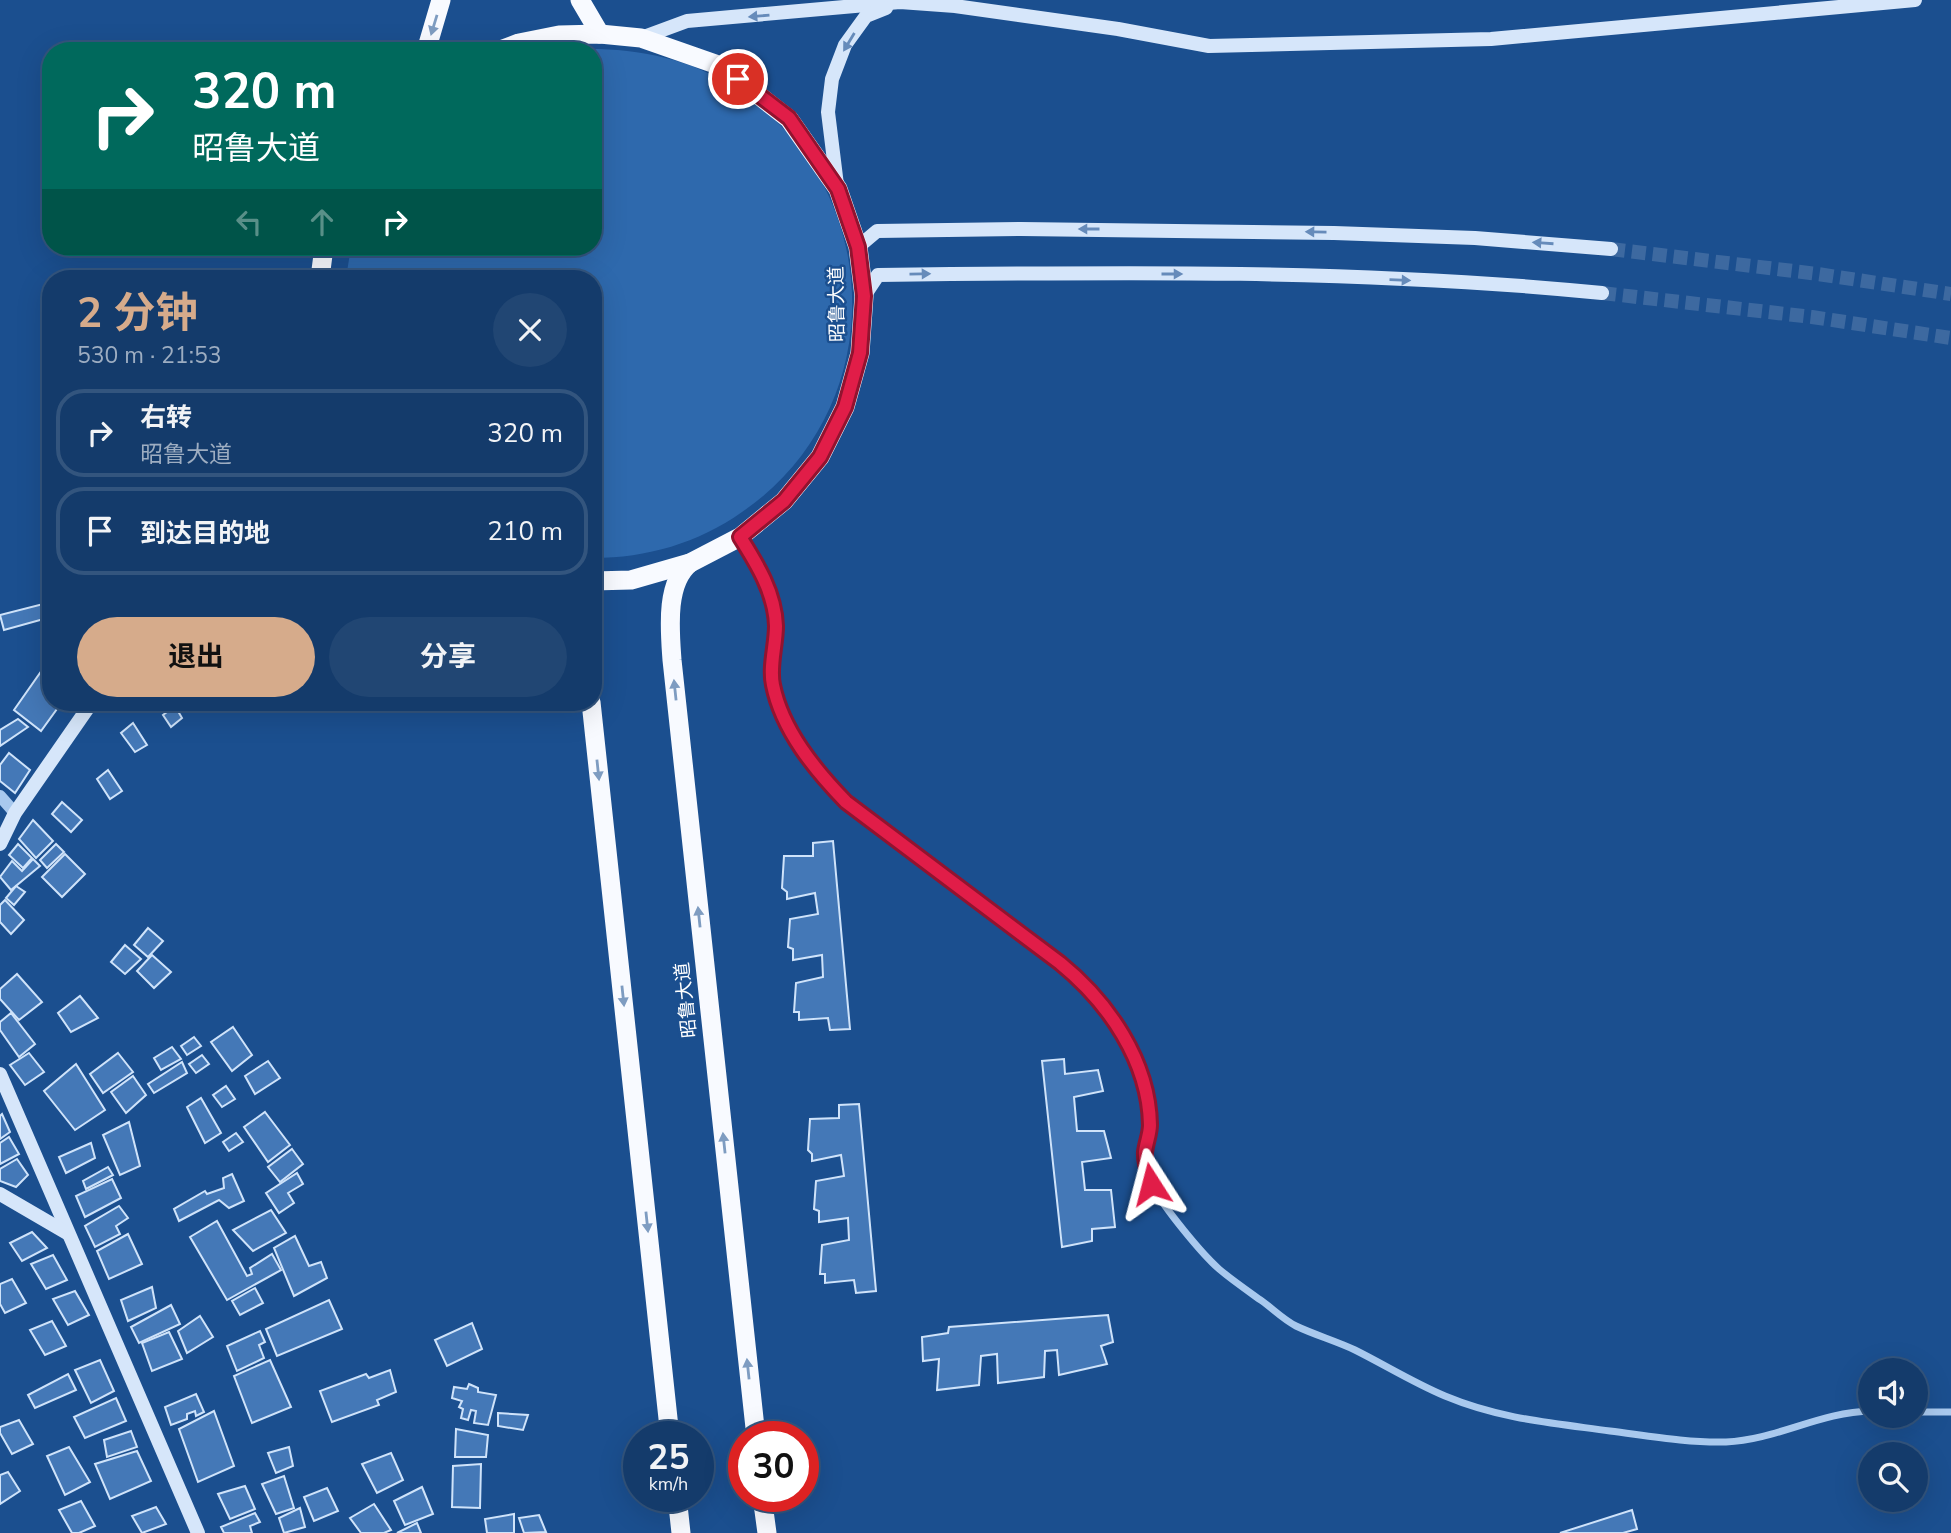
<!DOCTYPE html>
<html lang="zh">
<head>
<meta charset="utf-8">
<style>
	body { margin:0; font-family:"Nunito Sans","Noto Sans SC",sans-serif; background:#214673; color:#f1f3f6; height:100vh; display:flex; flex-direction:column; font-size:26px; white-space:nowrap }
	* { box-sizing:border-box; margin:0 }
	p { font-size:23px; color:#9dadc1 }
	.icon { flex:none; width:38px; height:38px; fill:none; stroke:currentColor; stroke-width:2; stroke-linecap:round; stroke-linejoin:round }
	.map { position:relative; flex:1; overflow:hidden }
	.side { position:absolute; left:42px; top:270px; width:560px; height:441px; display:flex; flex-direction:column; background:#143b6b; border-radius:28px; box-shadow:0 7px 28px #0002,0 0 0 2px #33557e }
	.side>* { flex:none }
	.guide { position:absolute; left:42px; top:42px; width:560px; height:214px; border-radius:28px; box-shadow:0 7px 28px #0002,0 0 0 2px #33557e; background:#00695c; color:#fff; overflow:hidden }
	.controls { position:absolute; left:1858px; top:1358px; display:grid; gap:14px }
	.controls a { display:grid; place-items:center; width:70px; height:70px; border-radius:50%; background:#143b6b; box-shadow:0 7px 28px #0002,0 0 0 2px #33557e; font-size:35px }
	.speed { position:absolute; left:623px; top:1421px; display:flex; gap:14px; font-size:35px; font-weight:700; text-align:center }
	.speed>* { display:grid; place-content:center; width:91px; height:91px; border-radius:50%; background:#143b6b; box-shadow:0 7px 28px #0002,0 0 0 2px #33557e; line-height:1 }
	.speed small { font-size:18px; font-weight:400 }
	.speed .limit { border:10px solid #d22; background:#fff; color:#111 }
	.pin { position:absolute; display:grid; place-items:center; width:60px; height:60px; color:#fff; margin:-30px; border:4px solid #fff; border-radius:50%; box-shadow:0 2px 7px #0007 }
	.me { position:absolute; width:77px; margin:-38px; rotate:351deg; stroke-linejoin:round; filter:drop-shadow(0 0 5px #0008) }
	.turn { display:flex; align-items:center; gap:24px; height:147px; padding:0 35px; font-size:32px }
	.turn .icon { width:91px; height:91px; stroke-width:2.5 }
	.turn b { display:block; font-size:49px; line-height:60px }
	.lanes { display:flex; align-items:center; height:66px; padding:0 35px; background:#0003; justify-content:center; gap:35px; direction:ltr }
	.lanes .off { opacity:.35 }
	.round { display:grid; place-items:center; flex:none; width:74px; height:74px; border-radius:37px; background:#214673 }
	.overview { display:flex; align-items:center; justify-content:space-between; height:119px; padding:0 35px }
	h1 { font-size:42px; font-weight:700; line-height:52px; color:#d6ab8b }
	.action { display:flex; gap:14px; margin-top:auto; padding:14px 35px }
	.action a { flex:1; height:80px; border-radius:42px; background:#d6ab8b; color:#111; font-size:28px; font-weight:700; line-height:80px; text-align:center }
	.action a+a { background:#214673; color:#f1f3f6 }
	ul { padding:0; list-style:none }
	li { display:flex; align-items:center; gap:21px; height:88px; margin:0 14px 10px; padding:0 21px; border:4px solid #33557e; border-radius:28px }
	li div { flex:1 }
	li b { display:block; font-size:26px }
	li em { font-style:normal }
	.map>svg:first-child { display:block }
	.green { fill:#2e69ad }
	.building { fill:#4478b7; stroke:#cfe3fa; stroke-width:2 }
	.lines { fill:none; stroke-linecap:round; stroke-linejoin:round }
	.secondary-tunnel { stroke:#3d69a0; stroke-width:14; stroke-dasharray:14 7; stroke-linecap:butt }
	.minor { stroke:#a9c9ee; stroke-width:7 }
	.tertiary { stroke:#a9c9ee; stroke-width:12 }
	.secondary { stroke:#d6e6fa; stroke-width:14 }
	.trunk { stroke:#f8faff; stroke-width:19 }
	.oneway { fill:#668bba }
	.oneway2 { fill:#7e9cc1 }
	.route-casing { stroke:#92132f; stroke-width:18 }
	.route { stroke:#e11d48; stroke-width:12 }
	.labels { text-anchor:middle; dominant-baseline:central; stroke-width:5; stroke-linejoin:round; paint-order:stroke }
	.street-label { font-size:19px; fill:#fff; stroke:#1b4f8f }
</style>
</head>
<body>
<div class="map">
<svg width="1951" height="1533" viewBox="0 0 1951 1533">
	<rect width="100%" height="100%" fill="#1b4f8f"/>
	<path class="green" d="M589,49C640,49 691,59 735,88C887,186 893,409 742,512C698,543 647,558 593,558V278H346L351,247H593V51H568Z"/>
	<g class="building">
		<polygon points="51,602 51,617 4,630 0,615"/>
		<polygon points="47,663 51,666 51,702 62,702 41,731 14,710"/>
		<polygon points="153,702 170,702 171,703 159,711"/>
		<polygon points="175,706 182,718 171,727 163,715"/>
		<polygon points="18,719 28,727 0,746 0,730"/>
		<polygon points="133,723 147,745 135,752 121,733"/>
		<polygon points="9,753 30,770 15,793 0,781 0,765"/>
		<polygon points="108,770 122,791 110,799 97,779"/>
		<polygon points="62,802 82,820 71,832 52,814"/>
		<polygon points="33,820 53,841 36,858 19,839"/>
		<polygon points="833,841 850,1029 830,1030 828,1018 799,1020 799,1012 794,1012 796,983 823,977 822,955 793,960 793,949 788,947 790,919 818,914 815,893 787,899 787,892 782,888 784,856 813,856 813,843"/>
		<polygon points="18,844 32,858 23,868 9,855"/>
		<polygon points="56,844 64,852 47,868 40,860"/>
		<polygon points="65,854 85,874 62,897 42,877"/>
		<polygon points="33,859 40,866 11,890 0,877 12,861 22,871"/>
		<polygon points="16,886 25,892 14,905 6,898"/>
		<polygon points="5,900 24,920 11,934 0,922 0,905"/>
		<polygon points="148,928 163,941 148,957 134,945"/>
		<polygon points="125,945 141,959 125,974 111,962"/>
		<polygon points="152,955 171,972 154,988 137,971"/>
		<polygon points="17,974 42,1002 19,1020 0,999 0,989"/>
		<polygon points="80,996 98,1018 71,1032 58,1013"/>
		<polygon points="11,1013 35,1044 19,1057 0,1030 0,1022"/>
		<polygon points="233,1027 252,1055 232,1071 211,1042"/>
		<polygon points="194,1037 201,1046 187,1055 181,1046"/>
		<polygon points="172,1047 181,1059 161,1070 154,1058"/>
		<polygon points="29,1053 44,1072 25,1085 10,1065"/>
		<polygon points="118,1053 133,1072 103,1093 90,1074"/>
		<polygon points="202,1055 209,1064 196,1073 189,1064"/>
		<polygon points="1064,1059 1065,1074 1098,1070 1103,1091 1074,1097 1077,1131 1104,1131 1111,1158 1082,1162 1085,1190 1111,1190 1115,1227 1092,1229 1092,1241 1062,1247 1042,1061"/>
		<polygon points="268,1061 280,1078 255,1094 245,1076"/>
		<polygon points="182,1062 187,1073 154,1093 148,1084"/>
		<polygon points="76,1064 105,1110 75,1130 44,1091"/>
		<polygon points="133,1076 146,1095 126,1113 111,1092"/>
		<polygon points="226,1086 235,1099 222,1107 213,1095"/>
		<polygon points="201,1098 221,1133 205,1143 187,1107"/>
		<polygon points="859,1104 876,1291 856,1293 854,1280 825,1283 825,1274 820,1274 822,1245 849,1240 848,1218 819,1222 819,1211 814,1209 816,1181 844,1176 841,1155 812,1161 812,1154 808,1150 810,1119 839,1118 839,1105"/>
		<polygon points="265,1112 290,1145 268,1162 244,1127"/>
		<polygon points="2,1114 10,1132 0,1139 0,1116"/>
		<polygon points="129,1122 140,1166 120,1175 103,1135"/>
		<polygon points="236,1133 243,1142 229,1151 223,1142"/>
		<polygon points="9,1137 19,1154 0,1164 0,1143"/>
		<polygon points="91,1143 95,1158 66,1173 59,1157"/>
		<polygon points="292,1149 303,1164 280,1182 268,1167"/>
		<polygon points="17,1159 28,1175 16,1187 0,1181 0,1169"/>
		<polygon points="108,1167 113,1175 86,1189 83,1181"/>
		<polygon points="297,1173 303,1184 288,1193 294,1203 279,1213 266,1193"/>
		<polygon points="232,1174 244,1201 229,1208 219,1200 179,1221 174,1209 205,1191 207,1194 224,1188 223,1178"/>
		<polygon points="112,1179 121,1198 85,1217 76,1196"/>
		<polygon points="119,1206 128,1218 116,1226 120,1234 95,1247 85,1226"/>
		<polygon points="271,1210 286,1233 253,1251 233,1230"/>
		<polygon points="217,1221 247,1276 252,1274 250,1268 272,1254 281,1270 227,1300 190,1237"/>
		<polygon points="32,1232 47,1248 22,1261 10,1243"/>
		<polygon points="128,1234 142,1264 109,1279 97,1251"/>
		<polygon points="295,1236 309,1266 321,1262 327,1278 294,1296 274,1248"/>
		<polygon points="53,1255 67,1280 46,1289 31,1264"/>
		<polygon points="12,1279 26,1303 5,1313 0,1304 0,1284"/>
		<polygon points="152,1287 156,1308 128,1321 121,1300"/>
		<polygon points="255,1288 263,1303 240,1315 232,1301"/>
		<polygon points="75,1291 89,1315 68,1325 53,1299"/>
		<polygon points="329,1300 342,1329 277,1356 266,1329"/>
		<polygon points="171,1305 180,1324 139,1343 131,1327"/>
		<polygon points="1108,1315 1113,1342 1101,1346 1107,1364 1059,1375 1057,1350 1045,1351 1044,1377 998,1383 997,1354 981,1356 979,1385 937,1390 939,1359 923,1361 922,1337 948,1333 949,1327"/>
		<polygon points="200,1316 213,1337 187,1353 178,1331"/>
		<polygon points="52,1321 66,1346 45,1355 30,1330"/>
		<polygon points="472,1323 482,1349 447,1366 435,1340"/>
		<polygon points="260,1331 265,1342 259,1345 264,1358 237,1371 227,1346"/>
		<polygon points="169,1332 182,1359 152,1371 142,1343"/>
		<polygon points="100,1360 114,1391 91,1403 75,1370"/>
		<polygon points="270,1360 291,1407 252,1423 234,1376"/>
		<polygon points="390,1370 396,1392 377,1400 379,1405 332,1422 320,1391 366,1374 369,1378"/>
		<polygon points="68,1374 76,1390 35,1408 28,1395"/>
		<polygon points="469,1384 478,1388 478,1392 496,1395 488,1425 474,1423 476,1411 471,1410 468,1420 461,1418 463,1409 459,1407 462,1401 452,1398 454,1387 467,1389"/>
		<polygon points="196,1394 204,1412 196,1416 195,1411 187,1414 187,1419 171,1425 165,1407"/>
		<polygon points="116,1398 126,1421 85,1438 74,1417"/>
		<polygon points="214,1411 234,1466 198,1482 179,1429"/>
		<polygon points="498,1413 528,1415 523,1430 498,1426"/>
		<polygon points="19,1420 33,1444 12,1454 0,1433 0,1427"/>
		<polygon points="456,1429 488,1435 486,1457 455,1457"/>
		<polygon points="131,1431 137,1447 107,1457 104,1440"/>
		<polygon points="69,1447 90,1482 65,1495 47,1456"/>
		<polygon points="289,1447 293,1466 276,1473 268,1453"/>
		<polygon points="137,1451 151,1481 110,1499 95,1464"/>
		<polygon points="391,1453 403,1480 377,1493 362,1464"/>
		<polygon points="481,1464 480,1508 452,1507 453,1466"/>
		<polygon points="8,1472 20,1491 0,1504 0,1475"/>
		<polygon points="284,1476 294,1508 276,1514 262,1484"/>
		<polygon points="245,1486 255,1509 230,1519 218,1494"/>
		<polygon points="422,1487 433,1514 405,1525 394,1501"/>
		<polygon points="327,1488 338,1511 314,1521 304,1497"/>
		<polygon points="81,1501 95,1526 79,1533 72,1533 59,1510"/>
		<polygon points="374,1504 391,1530 384,1533 361,1533 350,1518"/>
		<polygon points="156,1507 166,1524 142,1533 132,1516"/>
		<polygon points="300,1508 305,1527 284,1533 279,1518"/>
		<polygon points="1632,1510 1637,1529 1623,1533 1560,1533"/>
		<polygon points="255,1513 260,1522 250,1526 252,1533 224,1533 221,1527"/>
		<polygon points="514,1514 514,1533 487,1533 485,1519"/>
		<polygon points="539,1515 546,1532 524,1533 519,1518"/>
		<polygon points="417,1523 421,1533 397,1533"/>
	</g>
	<g class="lines">
		<g class="secondary-tunnel">
			<polyline points="1611,249 1818,274 1951,294"/>
			<polyline points="1602,293 1812,317 1951,338"/>
		</g>
		<g class="minor">
			<path d="M741,538C757,565 775,594 776,627C776,645 769,667 773,685C783,730 815,770 847,802L1060,963C1108,1002 1149,1061 1150,1125C1150,1149 1139,1161 1153,1187C1165,1209 1201,1253 1219,1269C1233,1281 1248,1291 1262,1301C1273,1309 1284,1320 1296,1326C1315,1335 1336,1341 1355,1350C1385,1365 1414,1383 1445,1396C1500,1419 1552,1423 1610,1431C1649,1436 1687,1443 1726,1442C1776,1440 1820,1412 1871,1411"/>
			<polyline points="1916,1412 1951,1412"/>
		</g>
		<polyline class="tertiary" points="0,796 15,813"/>
		<g class="secondary">
			<polyline points="641,38 687,21 900,2 955,6 1118,29 1209,46 1491,39 1915,0"/>
			<polyline points="837,185 828,112 832,79 845,45 866,16 886,8"/>
			<polyline points="858,247 877,231 1021,229 1334,233 1475,238 1611,249"/>
			<path d="M864,296L878,275C1119,272 1362,269 1602,293"/>
			<polyline points="0,844 15,813 92,702"/>
			<polyline points="0,1074 198,1533"/>
			<polyline points="0,1194 67,1233"/>
		</g>
		<g class="trunk">
			<polyline points="580,0 600,34"/>
			<polyline points="426,51 441,0"/>
			<polyline points="498,51 519,43 559,35 600,34 641,38 721,66 789,119 838,189 858,247 864,296 860,353 845,407 820,457 784,501 740,537 690,563 631,580 593,581"/>
			<polyline points="320,278 324,247"/>
			<path d="M690,563C665,583 670,631 672,660L756,1437"/>
			<polyline points="591,702 670,1437"/>
			<polyline points="677,1496 681,1533"/>
			<polyline points="762,1496 767,1533"/>
		</g>
	</g>
	<defs><path id="oneway-solid" d="M-6-.8H1V-3.2L6.5 0L1 3.2V.8H-6Z" transform="scale(1.75)"/></defs>
	<g class="oneway">
		<use href="#oneway-solid" transform="translate(759 16) rotate(175)"/>
		<use href="#oneway-solid" transform="translate(849 42) rotate(121)"/>
		<use href="#oneway-solid" transform="translate(1089 229) rotate(-180)"/>
		<use href="#oneway-solid" transform="translate(1316 232) rotate(-179)"/>
		<use href="#oneway-solid" transform="translate(1543 243) rotate(-176)"/>
		<use href="#oneway-solid" transform="translate(920 274) rotate(-1)"/>
		<use href="#oneway-solid" transform="translate(1172 274)"/>
		<use href="#oneway-solid" transform="translate(1400 280) rotate(2)"/>
	</g>
	<g class="oneway2">
		<use href="#oneway-solid" transform="translate(434 25) rotate(107)"/>
		<use href="#oneway-solid" transform="translate(675 690) rotate(-96)"/>
		<use href="#oneway-solid" transform="translate(598 770) rotate(84)"/>
		<use href="#oneway-solid" transform="translate(699 917) rotate(-96)"/>
		<use href="#oneway-solid" transform="translate(623 996) rotate(84)"/>
		<use href="#oneway-solid" transform="translate(724 1143) rotate(-96)"/>
		<use href="#oneway-solid" transform="translate(647 1222) rotate(84)"/>
		<use href="#oneway-solid" transform="translate(748 1369) rotate(-96)"/>
	</g>
	<g class="lines">
		<g class="route-casing">
			<path id="route" d="M738,79L789,118L838,189L858,247L864,296L860,353L845,407L820,457L784,501L740,537C757,564 775,593 776,626C776,645 769,667 773,685C782,730 815,770 846,802L1060,963C1108,1002 1149,1061 1150,1125C1150,1134 1146,1143 1145,1152C1144,1162 1149,1174 1151,1184"/>
		</g>
		<use href="#route" class="route"/>
	</g>
	<g class="labels">
		<g class="street-label">
			<text transform="translate(837 304) rotate(-91)">昭鲁大道</text>
			<text transform="translate(686 1000) rotate(-96)">昭鲁大道</text>
		</g>
	</g>
</svg>
<div class="controls">
<a><svg class="icon" aria-label="sound" viewBox="0 0 24 24"><path d="M4 9h4l5-4v14l-5-4H4zM17 9q2 3 0 6"/></svg></a>
<a><svg class="icon" aria-label="search" viewBox="0 0 24 24"><circle cx="10" cy="10" r="6"/><path d="M15 15l6 6"/></svg></a>
</div>
<div class="speed"><div>25<small>km/h</small></div><div class="limit">30</div></div>
<div class="pin" style="left:738px;top:79px;background:#d93025"><svg class="icon" aria-label="arrive" viewBox="0 0 24 24"><path d="M6 21V4h12l-3 4 3 4H6"/></svg></div>
<svg class="me" style="left:1151px;top:1184px" viewBox="-20 -20 40 40"><path d="M0-17L14 15 0 8-14 15z" fill="#e11d48" stroke="#fff" stroke-width="4"/></svg>
<div class="guide">
<div class="turn"><svg class="icon" aria-label="right" viewBox="0 0 24 24"><path d="M7 20v-9h11M14 6l5 5-5 5"/></svg><div><b>320 m</b>昭鲁大道</div></div>
<div class="lanes"><svg class="icon off" aria-label="left" viewBox="0 0 24 24"><path d="M17 20v-9H6M10 6l-5 5 5 5"/></svg><svg class="icon off" aria-label="ahead" viewBox="0 0 24 24"><path d="M12 20V5M6 11l6-6 6 6"/></svg><svg class="icon" aria-label="right" viewBox="0 0 24 24"><path d="M7 20v-9h11M14 6l5 5-5 5"/></svg></div>
</div>
<section class="side">
<div class="overview"><div><h1>2 分钟</h1><p>530 m · 21:53</p></div><a class="round"><svg class="icon" aria-label="close" viewBox="0 0 24 24"><path d="M6 6l12 12M18 6L6 18"/></svg></a></div>
<ul>
<li><svg class="icon" aria-label="right" viewBox="0 0 24 24"><path d="M7 20v-9h11M14 6l5 5-5 5"/></svg><div><b>右转</b><p>昭鲁大道</p></div><em>320 m</em></li>
<li><svg class="icon" aria-label="arrive" viewBox="0 0 24 24"><path d="M6 21V4h12l-3 4 3 4H6"/></svg><div><b>到达目的地</b></div><em>210 m</em></li>
</ul>
<div class="action"><a>退出</a><a>分享</a></div>
</section>
</div>
</body>
</html>
